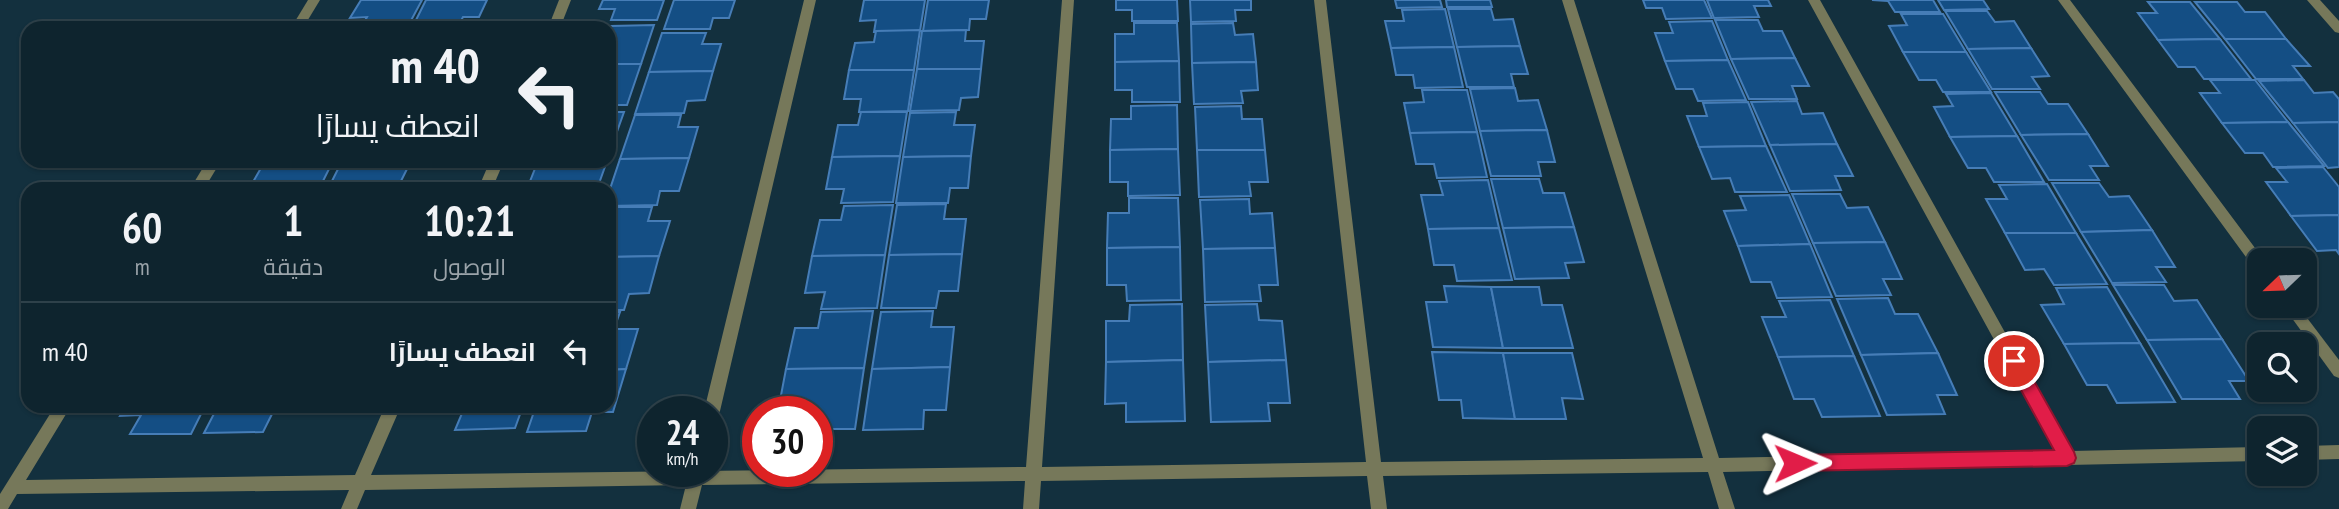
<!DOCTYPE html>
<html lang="ar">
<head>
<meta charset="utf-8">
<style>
	body { margin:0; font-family:"PT Sans Narrow",Cairo,sans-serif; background:#1c303a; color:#f1f3f6; direction:rtl; height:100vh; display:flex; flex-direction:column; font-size:26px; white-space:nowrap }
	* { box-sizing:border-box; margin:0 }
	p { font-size:23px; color:#9ba4aa }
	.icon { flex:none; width:38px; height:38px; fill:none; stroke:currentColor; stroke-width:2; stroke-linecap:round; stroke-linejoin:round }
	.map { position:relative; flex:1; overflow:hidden; direction:ltr }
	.panel { position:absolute; left:21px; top:182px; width:595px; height:231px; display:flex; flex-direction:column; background:#0e242e; border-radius:21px; box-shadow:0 2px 5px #0004,0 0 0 2px #2e414a; direction:rtl }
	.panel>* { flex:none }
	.hud { position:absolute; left:21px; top:21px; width:595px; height:147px; border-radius:21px; box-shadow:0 2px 5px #0004,0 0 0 2px #2e414a; direction:rtl; background:#0e242e; color:#f1f3f6; overflow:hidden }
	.needle { width:46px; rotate:247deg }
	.controls { position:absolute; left:2247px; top:248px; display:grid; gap:14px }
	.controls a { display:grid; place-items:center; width:70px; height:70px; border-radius:14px; background:#0e242e; box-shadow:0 2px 5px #0004,0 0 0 2px #2e414a; font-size:35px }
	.speed { position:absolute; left:637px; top:396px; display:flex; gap:14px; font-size:35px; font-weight:700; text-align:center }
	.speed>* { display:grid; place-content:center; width:91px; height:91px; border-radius:50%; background:#0e242e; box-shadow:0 2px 5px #0004,0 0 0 2px #2e414a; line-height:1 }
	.speed small { font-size:18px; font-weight:400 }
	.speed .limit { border:10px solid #d22; background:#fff; color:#111 }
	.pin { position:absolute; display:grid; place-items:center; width:60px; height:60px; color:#fff; margin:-30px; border:4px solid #fff; border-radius:50%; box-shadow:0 2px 7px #0007 }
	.me { position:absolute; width:77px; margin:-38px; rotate:89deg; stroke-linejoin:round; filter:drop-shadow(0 0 5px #0008) }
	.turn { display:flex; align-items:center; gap:24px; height:147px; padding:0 21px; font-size:32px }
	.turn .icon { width:91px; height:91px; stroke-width:2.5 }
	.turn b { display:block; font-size:49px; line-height:60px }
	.eta { display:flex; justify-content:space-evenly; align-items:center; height:119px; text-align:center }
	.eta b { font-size:42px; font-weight:800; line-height:49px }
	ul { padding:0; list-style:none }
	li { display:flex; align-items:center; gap:21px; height:98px; padding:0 21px; border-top:2px solid #2e414a }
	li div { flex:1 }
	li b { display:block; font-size:26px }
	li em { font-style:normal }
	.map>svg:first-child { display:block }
	.building { fill:#144e84; stroke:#467db7; stroke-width:2 }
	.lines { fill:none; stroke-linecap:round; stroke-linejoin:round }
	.street { fill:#76785a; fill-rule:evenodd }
	.route { fill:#e11d48; stroke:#92132f; stroke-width:2 }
</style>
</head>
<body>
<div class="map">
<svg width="2339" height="509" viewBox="0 0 2339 509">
	<rect width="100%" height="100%" fill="#13303e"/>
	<g class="building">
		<polygon points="361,0 422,0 407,28 361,28 367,17 350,18"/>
		<polygon points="426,0 487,0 479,17 463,17 457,28 412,28"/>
		<polygon points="603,0 664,0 657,20 611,20 615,9 599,9"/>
		<polygon points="674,0 735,0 729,18 713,18 710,29 664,29"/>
		<polygon points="864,0 925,0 920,31 874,32 876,20 860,21"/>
		<polygon points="928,0 989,0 986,19 970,19 969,30 923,31"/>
		<polygon points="1116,0 1177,0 1178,21 1132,21 1132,10 1116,10"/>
		<polygon points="1190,0 1251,0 1251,10 1235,10 1236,21 1191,22"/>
		<polygon points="1395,0 1440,0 1442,7 1397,8"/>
		<polygon points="1446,0 1490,0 1492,7 1447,7"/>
		<polygon points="1643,0 1704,0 1712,18 1666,19 1662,8 1646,8"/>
		<polygon points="1707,0 1768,0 1771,6 1754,6 1759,17 1714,18"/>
		<polygon points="1872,0 1933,0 1940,12 1895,12 1888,1"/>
		<polygon points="1938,0 1983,0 1989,9 1944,10"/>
		<polygon points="2148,2 2190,2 2220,39 2158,40 2138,13 2157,13"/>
		<polygon points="2195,2 2237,2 2245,12 2265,12 2286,39 2225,39"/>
		<polygon points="1445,9 1454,47 1391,48 1385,21 1404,21 1402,10"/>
		<polygon points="1448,9 1491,9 1494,20 1513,19 1520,46 1457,47"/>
		<polygon points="1945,11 1987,11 1995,22 2014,21 2031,48 1968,49"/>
		<polygon points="1901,14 1943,14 1966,52 1903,52 1889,26 1907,25"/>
		<polygon points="1715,20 1758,20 1763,31 1782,31 1795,58 1731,59"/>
		<polygon points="1712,21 1728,60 1665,61 1655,33 1673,33 1669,22"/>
		<polygon points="1134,23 1177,23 1179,61 1115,62 1115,34 1134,34"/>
		<polygon points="1233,23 1235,35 1253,34 1256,62 1192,63 1191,24"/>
		<polygon points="654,25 641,64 609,64 611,26"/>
		<polygon points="920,30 914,70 849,70 855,43 874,42 876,31"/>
		<polygon points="966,30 965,41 984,41 981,69 917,69 922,31"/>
		<polygon points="662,33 706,33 702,44 721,44 713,71 649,72"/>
		<polygon points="2220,39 2251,79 2204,79 2195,67 2178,67 2158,40"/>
		<polygon points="2225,39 2286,39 2310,66 2293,66 2303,79 2256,79"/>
		<polygon points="1520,46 1528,74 1511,74 1514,87 1467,87 1457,47"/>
		<polygon points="1454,47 1463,87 1415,88 1413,75 1396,75 1391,48"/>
		<polygon points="2031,48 2049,76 2032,77 2040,89 1992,89 1968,49"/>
		<polygon points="1903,52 1966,52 1991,92 1943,92 1936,80 1919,80"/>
		<polygon points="1795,58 1809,86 1792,86 1797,99 1749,99 1731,59"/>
		<polygon points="1728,60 1746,100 1698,101 1693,89 1676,89 1665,61"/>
		<polygon points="1179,61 1180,102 1132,102 1132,90 1115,90 1115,62"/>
		<polygon points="1256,62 1258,90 1241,91 1243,103 1194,104 1192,63"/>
		<polygon points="609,64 641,64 627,105 609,105"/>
		<polygon points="917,69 981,69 978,97 961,98 959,110 910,111"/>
		<polygon points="849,70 914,70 908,111 859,112 861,99 844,99"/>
		<polygon points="713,71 705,100 687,101 684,113 635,114 649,72"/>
		<polygon points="2210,80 2255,80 2288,122 2222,123 2200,93 2220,93"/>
		<polygon points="2304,80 2314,93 2333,92 2339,99 2339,122 2293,123 2259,81"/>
		<polygon points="1515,88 1518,101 1538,100 1547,130 1480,131 1470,89"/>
		<polygon points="1422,90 1467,90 1477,132 1410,133 1404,103 1424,102"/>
		<polygon points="1995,92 2040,92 2048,104 2068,104 2088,134 2021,135"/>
		<polygon points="1991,93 2017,136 1950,137 1934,107 1953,106 1946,94"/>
		<polygon points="1797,101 1802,114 1823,113 1837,144 1770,145 1751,102"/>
		<polygon points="1748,102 1766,146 1699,147 1687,116 1707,116 1703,103"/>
		<polygon points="1177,105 1178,149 1110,150 1111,119 1131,119 1131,106"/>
		<polygon points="1241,106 1242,119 1262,119 1265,150 1197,150 1195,107"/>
		<polygon points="609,112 624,112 609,154"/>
		<polygon points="861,112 907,112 900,156 832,157 838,125 858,125"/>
		<polygon points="956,112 954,125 975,125 971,156 903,157 910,113"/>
		<polygon points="635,115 681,115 678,127 698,127 689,158 620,159"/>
		<polygon points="2288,122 2324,166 2273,167 2263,153 2245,153 2222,123"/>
		<polygon points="2339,122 2339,167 2328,168 2293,123"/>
		<polygon points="1547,130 1555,162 1538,162 1541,176 1491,176 1480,131"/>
		<polygon points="1477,132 1487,177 1437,178 1434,164 1416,164 1410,133"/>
		<polygon points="2088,134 2108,166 2090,166 2099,180 2049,180 2021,135"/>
		<polygon points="2017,136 2044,182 1994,182 1986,168 1968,168 1950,137"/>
		<polygon points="1837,144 1853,176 1835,176 1841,190 1790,191 1770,145"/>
		<polygon points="1766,146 1787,192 1735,192 1730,178 1712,179 1699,147"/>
		<polygon points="1178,149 1180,195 1128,196 1128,182 1110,182 1110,150"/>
		<polygon points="1197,150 1265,150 1268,182 1249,182 1251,196 1199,197"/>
		<polygon points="900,156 893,202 841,203 844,189 826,189 832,157"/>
		<polygon points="971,156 968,188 950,188 948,203 896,203 903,157"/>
		<polygon points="689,158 679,191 660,191 657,205 609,206 609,192 620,159"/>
		<polygon points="265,161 333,161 319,189 249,189"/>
		<polygon points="342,161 411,161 397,189 328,189"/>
		<polygon points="538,161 607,161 597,189 527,189"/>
		<polygon points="2323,167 2339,187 2339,215 2291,216 2266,182 2287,182 2276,168"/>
		<polygon points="1491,179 1539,179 1543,193 1564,193 1574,227 1503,228"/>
		<polygon points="1488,180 1499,228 1428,229 1421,195 1443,195 1439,181"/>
		<polygon points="2052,183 2099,183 2109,197 2129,196 2152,230 2081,232"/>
		<polygon points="2047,184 2076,233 2005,233 1986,199 2007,199 1999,185"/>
		<polygon points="1792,194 1840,194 1847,208 1868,207 1885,242 1813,243"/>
		<polygon points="1789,195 1810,244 1738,246 1724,211 1746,210 1740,196"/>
		<polygon points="1129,198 1178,198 1180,247 1107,248 1108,213 1129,213"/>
		<polygon points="1249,199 1250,214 1272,213 1275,248 1203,249 1200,200"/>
		<polygon points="946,204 944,219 966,219 962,254 889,255 897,205"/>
		<polygon points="893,205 885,255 812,256 820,220 841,220 844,206"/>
		<polygon points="609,207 652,207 648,221 670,221 659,256 609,257"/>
		<polygon points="2339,215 2339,254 2336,250 2317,251 2291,216"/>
		<polygon points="1574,227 1584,262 1565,263 1569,278 1515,279 1503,228"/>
		<polygon points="1499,228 1512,280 1457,281 1454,265 1434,265 1428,229"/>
		<polygon points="2152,230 2175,267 2156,267 2166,282 2112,283 2081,232"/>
		<polygon points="2005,233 2076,233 2107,284 2054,285 2044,269 2025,270"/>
		<polygon points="1885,242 1902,279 1883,279 1891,295 1836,296 1813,243"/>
		<polygon points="1810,244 1832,297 1777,298 1771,282 1751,282 1738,246"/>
		<polygon points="1180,247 1181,300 1127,301 1126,285 1107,285 1107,248"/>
		<polygon points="1275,248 1278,285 1259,285 1261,301 1205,302 1203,249"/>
		<polygon points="962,254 958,291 939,291 936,308 881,308 889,255"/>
		<polygon points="885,255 877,308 821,309 825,292 805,293 812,256"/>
		<polygon points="659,256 649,293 629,294 624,310 609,310 609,257"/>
		<polygon points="2113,285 2164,285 2174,301 2197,300 2222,339 2147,340"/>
		<polygon points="1444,286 1491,287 1503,348 1433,347 1426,302 1447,302"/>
		<polygon points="1491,287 1539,287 1542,305 1562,305 1573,348 1503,348"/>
		<polygon points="2107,287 2140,343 2064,344 2041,305 2064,304 2056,288"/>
		<polygon points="1888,298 1895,314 1918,314 1938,353 1861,355 1837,299"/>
		<polygon points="1830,300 1854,356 1778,357 1762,317 1786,317 1779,301"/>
		<polygon points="1182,304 1183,360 1106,362 1106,321 1129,321 1130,305"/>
		<polygon points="1257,304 1259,320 1282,321 1286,360 1208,362 1205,305"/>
		<polygon points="873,311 864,368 786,369 795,328 818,328 821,312"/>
		<polygon points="933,311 931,327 954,327 950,367 872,369 881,312"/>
		<polygon points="609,312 620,312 614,329 638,329 626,369 609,370"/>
		<polygon points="2222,339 2249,381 2229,381 2240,399 2182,399 2147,340"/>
		<polygon points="2140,343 2175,402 2117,403 2107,385 2087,385 2064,344"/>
		<polygon points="1432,352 1503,353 1515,419 1463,418 1461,400 1439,400"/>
		<polygon points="1503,353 1572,353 1583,399 1562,398 1566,419 1515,419"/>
		<polygon points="1938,353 1957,395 1937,395 1945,414 1887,415 1861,355"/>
		<polygon points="1854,356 1880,416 1822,417 1814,399 1794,399 1778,357"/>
		<polygon points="1183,360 1185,421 1126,422 1126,403 1105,404 1106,362"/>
		<polygon points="1286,360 1290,403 1268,403 1270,421 1211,422 1208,362"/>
		<polygon points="950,367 946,410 924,410 923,429 863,430 872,369"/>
		<polygon points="864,368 855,429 817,429 817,411 778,411 786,369"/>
		<polygon points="626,369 613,412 592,412 586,431 527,432 536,406 609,406 609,370"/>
		<polygon points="126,406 205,406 191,434 130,434 141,415 120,416"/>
		<polygon points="218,406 297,406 293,413 272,414 263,432 204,433"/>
		<polygon points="444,406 523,406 515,428 455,430 463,411 442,411"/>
	</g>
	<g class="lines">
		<g class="street">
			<polygon points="308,0 320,0 303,28 291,28"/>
			<polygon points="559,0 571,0 560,28 548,28"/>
			<polygon points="804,0 816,0 720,411 717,416 712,417 712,411 704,411"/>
			<polygon points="1062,0 1074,0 1042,467 1366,462 1314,0 1326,0 1381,462 1703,458 1562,0 1574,0 1719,458 2055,451 1808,0 1820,0 2071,451 2259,447 2259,461 1723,472 1735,509 1719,509 1708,472 1383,476 1387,509 1371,509 1367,476 1041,481 1039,509 1023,509 1025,481 702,485 696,509 680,509 686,485 365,490 357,509 341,509 349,490 17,494 8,509 0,509 0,494 55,406 71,406 26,480 355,475 385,406 401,406 371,475 1026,467"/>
			<polygon points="2058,0 2070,0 2264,260 2259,261 2259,269 2254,268"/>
			<polygon points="2307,0 2320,0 2339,21 2339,33 2335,32"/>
			<polygon points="207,161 221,161 204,189 190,189"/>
			<polygon points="490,161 504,161 492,189 478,189"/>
			<polygon points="2283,306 2298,306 2339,360 2339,378 2334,376"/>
			<polygon points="2339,445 2339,459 2305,460 2305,446"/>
		</g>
	</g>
	<polygon class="route" points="2014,354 2020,356 2074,452 2076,458 2074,463 2067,466 1795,471 1789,469 1786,463 1789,457 1795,455 2054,450 2005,361 2008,356"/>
</svg>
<div class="controls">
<a><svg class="needle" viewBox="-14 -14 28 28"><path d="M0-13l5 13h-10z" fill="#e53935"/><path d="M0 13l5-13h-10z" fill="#9ba4aa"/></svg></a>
<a><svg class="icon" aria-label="search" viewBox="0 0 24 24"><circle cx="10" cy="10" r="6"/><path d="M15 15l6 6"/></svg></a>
<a><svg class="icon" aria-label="layers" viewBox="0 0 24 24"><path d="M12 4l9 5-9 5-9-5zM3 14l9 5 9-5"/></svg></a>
</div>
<div class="speed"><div>24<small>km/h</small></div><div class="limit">30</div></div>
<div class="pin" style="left:2014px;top:361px;background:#d93025"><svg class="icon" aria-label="arrive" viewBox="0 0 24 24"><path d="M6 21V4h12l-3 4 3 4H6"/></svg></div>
<svg class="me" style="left:1795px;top:463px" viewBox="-20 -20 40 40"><path d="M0-17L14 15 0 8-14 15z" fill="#e11d48" stroke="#fff" stroke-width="4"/></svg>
<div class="hud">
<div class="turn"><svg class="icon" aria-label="left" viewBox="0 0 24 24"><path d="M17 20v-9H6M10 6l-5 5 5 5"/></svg><div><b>40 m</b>انعطف يسارًا</div></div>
</div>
<section class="panel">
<div class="eta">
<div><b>10:21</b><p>الوصول</p></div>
<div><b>1</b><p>دقيقة</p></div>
<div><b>60</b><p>m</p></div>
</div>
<ul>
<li><svg class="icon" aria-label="left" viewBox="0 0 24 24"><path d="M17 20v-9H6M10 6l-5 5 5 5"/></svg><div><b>انعطف يسارًا</b></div><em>40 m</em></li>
</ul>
</section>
</div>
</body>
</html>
